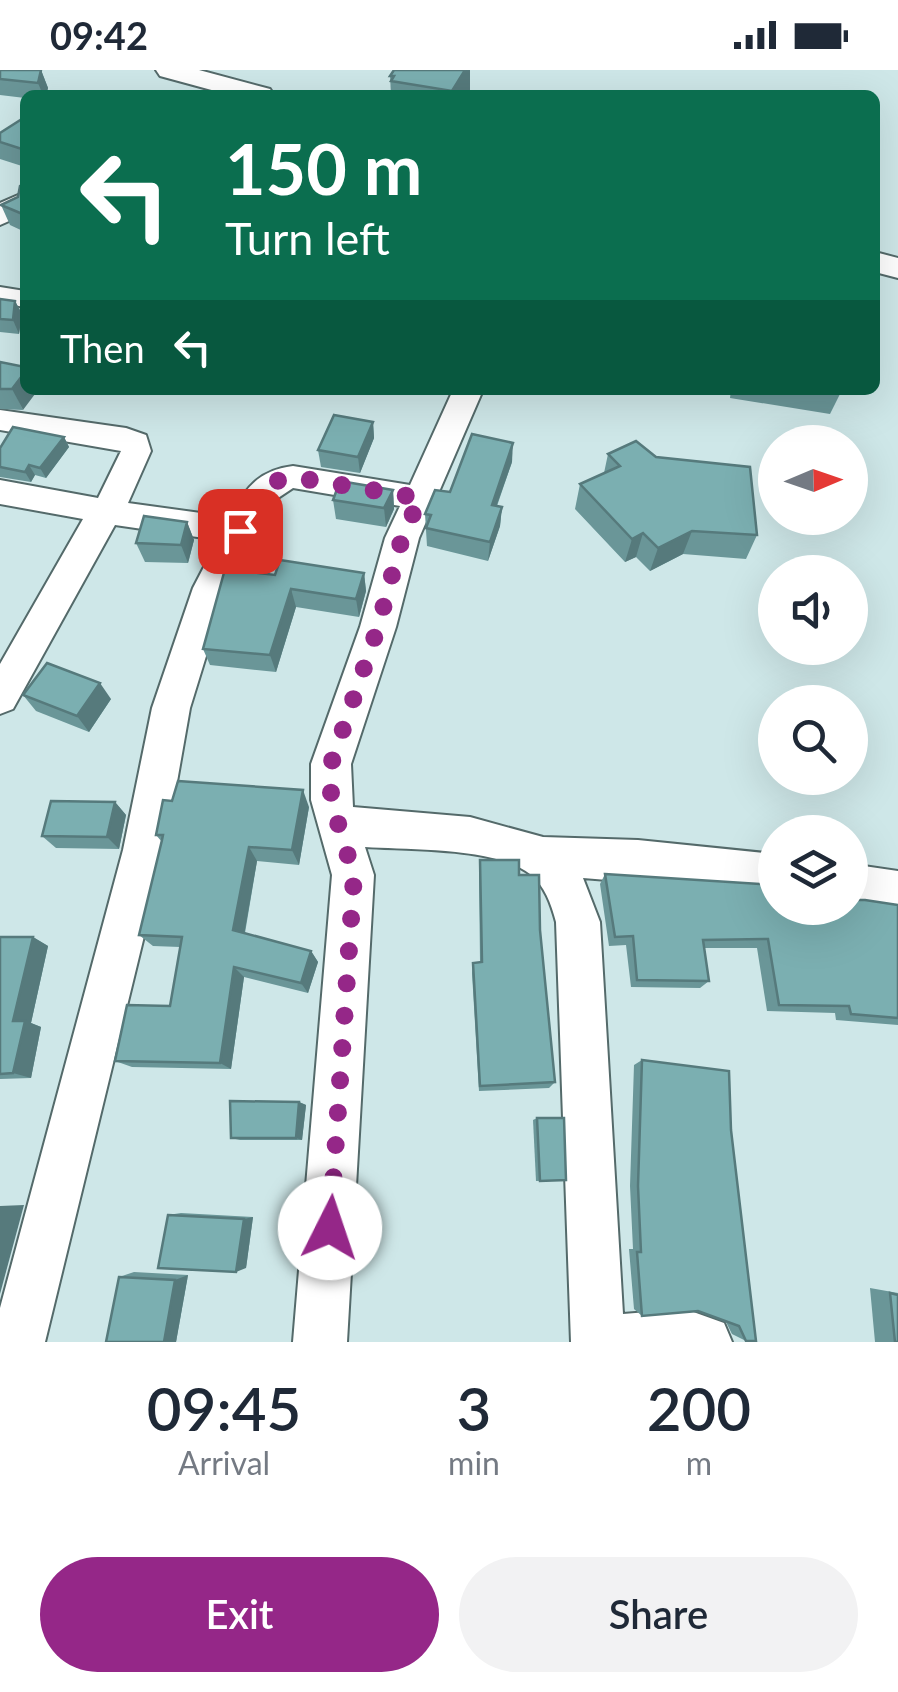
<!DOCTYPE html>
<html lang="en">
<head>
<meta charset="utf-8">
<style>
	body { margin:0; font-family:Lato,sans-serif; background:#f2f2f3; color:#1f2937; height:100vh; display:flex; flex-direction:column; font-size:38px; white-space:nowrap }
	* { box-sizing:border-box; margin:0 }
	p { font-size:32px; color:#747a83 }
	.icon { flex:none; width:55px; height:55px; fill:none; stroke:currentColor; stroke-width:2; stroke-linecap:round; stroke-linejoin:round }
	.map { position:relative; height:1272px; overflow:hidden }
	.sheet { display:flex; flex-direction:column; background:#fff; flex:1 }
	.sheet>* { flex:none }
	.guide { position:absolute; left:20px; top:20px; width:860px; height:305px; border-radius:15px; box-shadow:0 10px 40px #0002; background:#0b6e4f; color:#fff; overflow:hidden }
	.needle { width:65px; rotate:88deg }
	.controls { position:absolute; left:758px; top:355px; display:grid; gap:20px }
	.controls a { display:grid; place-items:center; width:110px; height:110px; border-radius:50%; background:#fff; box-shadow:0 10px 40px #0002; font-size:50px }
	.pin { position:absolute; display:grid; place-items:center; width:85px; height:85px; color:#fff; margin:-42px; border-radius:20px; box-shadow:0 5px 15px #0006 }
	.me { position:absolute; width:110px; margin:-55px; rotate:4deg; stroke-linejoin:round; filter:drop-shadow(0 0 8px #0008) }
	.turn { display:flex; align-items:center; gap:35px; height:210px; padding:0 40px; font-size:45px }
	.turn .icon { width:130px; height:130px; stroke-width:2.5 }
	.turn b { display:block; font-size:70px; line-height:85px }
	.then { display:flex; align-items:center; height:95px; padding:0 40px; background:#0003; gap:20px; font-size:38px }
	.eta { display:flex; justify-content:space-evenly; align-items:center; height:170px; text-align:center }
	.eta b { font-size:60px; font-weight:600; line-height:70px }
	.cta { display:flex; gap:20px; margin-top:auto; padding:20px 40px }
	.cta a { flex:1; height:115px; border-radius:60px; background:#952788; color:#fff; font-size:40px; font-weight:600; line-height:115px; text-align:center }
	.cta a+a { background:#f2f2f3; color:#1f2937 }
	.status { display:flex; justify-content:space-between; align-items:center; height:70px; padding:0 50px; background:#fff; direction:ltr }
	.status svg { height:28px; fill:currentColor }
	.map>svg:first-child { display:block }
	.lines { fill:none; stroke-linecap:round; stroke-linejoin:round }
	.minor-casing { stroke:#546a6a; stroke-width:4 }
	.tertiary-casing { stroke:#546a6a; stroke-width:4 }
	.minor { fill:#fff; fill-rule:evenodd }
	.tertiary { fill:#fff; fill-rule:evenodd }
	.wall { fill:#6a9698 }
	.shaded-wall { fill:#567a7c }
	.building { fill:#7bafb1; stroke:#567a7c; stroke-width:2.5 }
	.route { stroke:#952788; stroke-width:18; stroke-dasharray:0 32.4 }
</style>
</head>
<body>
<div class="status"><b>09:42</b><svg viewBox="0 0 49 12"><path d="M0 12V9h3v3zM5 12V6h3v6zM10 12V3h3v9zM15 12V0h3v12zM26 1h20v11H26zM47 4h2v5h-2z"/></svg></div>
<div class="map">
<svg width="898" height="1272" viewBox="0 0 898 1272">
	<rect width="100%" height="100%" fill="#cee7e8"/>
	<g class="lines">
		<g class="minor-casing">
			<g id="minor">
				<polygon points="0,217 25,221 25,237 0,233"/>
				<path d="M453,320H483L419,468L396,557L351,694L353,737L470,747L543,767L638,770L775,784V824L583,808L600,852L623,1244L685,1239L724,1253L732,1272H571L556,852C551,834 545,816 530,804C496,777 408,780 365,777L374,805L347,1272H293L332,805L311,730V694L360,557L385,468L400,436L293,418L269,434L227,518L190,638L165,780L45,1272H0V1238L123,780L152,638L193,518L218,470L115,455L13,639L0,644V594L83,449L0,434V410L98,428L121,381L0,360V340L126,358L146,365L151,381L128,433L230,447C245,418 259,400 293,396L410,415Z"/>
				<polygon points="850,794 898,801 898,843 850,836"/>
			</g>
		</g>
		<g class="tertiary-casing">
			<g id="tertiary">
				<polygon points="156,0 199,0 270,19 274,25 230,25 160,6"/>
				<polygon points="25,122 25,144 0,155 0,133"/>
				<polygon points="875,182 898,188 898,208 875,202"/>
			</g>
		</g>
		<use href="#minor" class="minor"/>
		<use href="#tertiary" class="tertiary"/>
	</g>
	<g class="wall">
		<polygon points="0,0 41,0 48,18 46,25 25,25 25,28 0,25"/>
		<polygon points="390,6 470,20 467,25 391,25"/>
		<polygon points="25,47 25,97 0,89 0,63"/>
		<polygon points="25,113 25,162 10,155 1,135 18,127"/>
		<polygon points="0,229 15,231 22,244 19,264 0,262"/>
		<polygon points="0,292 23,340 0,339"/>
		<polygon points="731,320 842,320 830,344 730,328"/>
		<polygon points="373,352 374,368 360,403 321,397 318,380"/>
		<polygon points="64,367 69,377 46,408 35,405 31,412 0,407 0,378"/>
		<polygon points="608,384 757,465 746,489 683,484 650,501 636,487 625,492 575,439 580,414 604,403"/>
		<polygon points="512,392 497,436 502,437 500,456 488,491 427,476 425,444 450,422"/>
		<polygon points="393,420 394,439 386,457 336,449 333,430"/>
		<polygon points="187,452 194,470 188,493 145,492 136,473"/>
		<polygon points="364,503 366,521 359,547 296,537 276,602 210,595 203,579 275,505"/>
		<polygon points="23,625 111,629 89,662 36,641"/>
		<polygon points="115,732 126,745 119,779 56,778 42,766"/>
		<polygon points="309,737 299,795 257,791 245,863 311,881 318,892 308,923 244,907 231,999 132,997 115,991 170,936 180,877 153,876 139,865 162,772 156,765"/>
		<polygon points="480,790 519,805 540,860 555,1012 549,1018 479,1021 472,903 473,893 480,892 479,805"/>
		<polygon points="605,804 775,838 898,835 898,955 836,950 835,943 767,941 757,878 704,878 709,911 700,918 631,917 626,875 609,876 600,814"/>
		<polygon points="0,867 33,867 48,876 31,953 41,957 31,1008 0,1009"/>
		<polygon points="642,990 731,1060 746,1271 732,1264 726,1252 698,1241 642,1246 634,1239 629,1179 633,1179 630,1116 634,995"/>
		<polygon points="299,1032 306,1035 302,1070 240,1070 231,1068"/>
		<polygon points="537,1048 566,1110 536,1111 533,1050"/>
		<polygon points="181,1143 253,1147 246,1198 168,1145"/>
		<polygon points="134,1202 188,1205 176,1272 119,1207"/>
		<polygon points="870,1218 898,1223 898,1272 875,1272"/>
	</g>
	<g class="shaded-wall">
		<polygon points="41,0 48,18 46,25 43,25 38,13"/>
		<polygon points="465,0 470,0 470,20 467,25 452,25 452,21"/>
		<polygon points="15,231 22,244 19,264 13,250"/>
		<polygon points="25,302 25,320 38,320 23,340 12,319"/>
		<polygon points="373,352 374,368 360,403 358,387"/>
		<polygon points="64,367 69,377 46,408 40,398"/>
		<polygon points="513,373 512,392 490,454 492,435"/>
		<polygon points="29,395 35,405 31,412 25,402"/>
		<polygon points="393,420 394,439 386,457 384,438"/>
		<polygon points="502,437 500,456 488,491 490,472"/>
		<polygon points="187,452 194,470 188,493 181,475"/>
		<polygon points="692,461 683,484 650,501 658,478"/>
		<polygon points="643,463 636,487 625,492 632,469"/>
		<polygon points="364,503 366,521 359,547 356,529"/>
		<polygon points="291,519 296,537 276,602 270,585"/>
		<polygon points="100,613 111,629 89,662 77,646"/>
		<polygon points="303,720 309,737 299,795 292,780"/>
		<polygon points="115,732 126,745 119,779 107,767"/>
		<polygon points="249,777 257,791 243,871 233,860"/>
		<polygon points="33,867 48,876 31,953 41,957 31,1008 13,1003 13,951"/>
		<polygon points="311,881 318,892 308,923 301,913"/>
		<polygon points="234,897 244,907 231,999 220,993"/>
		<polygon points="299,1032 306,1035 302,1070 296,1068"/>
		<polygon points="24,1135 0,1224 0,1136"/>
		<polygon points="253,1147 246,1198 236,1202 244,1149"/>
		<polygon points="188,1205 176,1272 164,1272 175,1210"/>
	</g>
	<g class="building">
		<polygon points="0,0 41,0 38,13 0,9"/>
		<polygon points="394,0 465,0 452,21 391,11 394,6 390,6"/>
		<polygon points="25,47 25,80 0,72 0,63"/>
		<polygon points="25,113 25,145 1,135 18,127 20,116"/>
		<polygon points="0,229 15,231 13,250 0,249"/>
		<polygon points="0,292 25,297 25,302 12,319 0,319"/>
		<polygon points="334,345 373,352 358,387 318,380"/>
		<polygon points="13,357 64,367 40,398 29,395 25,402 0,397 0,378"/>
		<polygon points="472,364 513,373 492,435 502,437 490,472 426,458 431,445 425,444 435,420 450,422"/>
		<polygon points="636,371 656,387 750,397 757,465 692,461 658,478 643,463 632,469 580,414 620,396 608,384"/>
		<polygon points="340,411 393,420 384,438 333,430"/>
		<polygon points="144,446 187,452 181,475 136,473"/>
		<polygon points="280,490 364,503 356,529 291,519 270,585 203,579 225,499 275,505"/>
		<polygon points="47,593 100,613 77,646 23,625"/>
		<polygon points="178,711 303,720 292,780 249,777 233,860 311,881 301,913 234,897 220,993 115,991 127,935 170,936 182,867 139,865 162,770 163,765 156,765 163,730 172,731"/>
		<polygon points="51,731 115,732 107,767 42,766"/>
		<polygon points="480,790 519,790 519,805 539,805 540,860 555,1012 480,1016 473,893 482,892"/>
		<polygon points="605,804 775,815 775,838 850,838 850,830 865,830 898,835 898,948 851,944 849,936 779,935 768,869 703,870 709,911 637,910 633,866 615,867"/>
		<polygon points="0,867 33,867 13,951 25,951 13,1003 0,1004"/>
		<polygon points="642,990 729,1001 731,1060 756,1271 746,1271 739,1256 698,1241 642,1246 637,1182 641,1182 638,1116"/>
		<polygon points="230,1031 299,1032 296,1068 231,1068"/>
		<polygon points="537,1048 564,1048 566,1110 540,1111"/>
		<polygon points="168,1145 244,1149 236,1202 158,1198"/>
		<polygon points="119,1207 175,1210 164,1272 106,1272"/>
		<polygon points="890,1223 898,1225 898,1272 895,1272"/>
	</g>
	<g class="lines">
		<path class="route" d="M240,461C253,434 260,411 293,407L420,428L402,468L378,557L331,694V730L354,806L330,1158"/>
	</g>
</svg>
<div class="controls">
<a><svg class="needle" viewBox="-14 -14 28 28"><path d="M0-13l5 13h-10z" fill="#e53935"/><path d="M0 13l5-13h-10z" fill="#747a83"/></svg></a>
<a><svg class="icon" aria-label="sound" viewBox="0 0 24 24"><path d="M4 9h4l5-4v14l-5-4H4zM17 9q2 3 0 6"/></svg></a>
<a><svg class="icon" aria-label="search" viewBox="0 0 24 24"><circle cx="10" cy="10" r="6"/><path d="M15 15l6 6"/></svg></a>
<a><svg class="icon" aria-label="layers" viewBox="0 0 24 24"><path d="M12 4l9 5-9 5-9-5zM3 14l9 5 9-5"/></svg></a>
</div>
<div class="pin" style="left:240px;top:461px;background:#d93025"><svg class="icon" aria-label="arrive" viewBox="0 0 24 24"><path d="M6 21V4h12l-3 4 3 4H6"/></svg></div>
<svg class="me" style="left:330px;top:1158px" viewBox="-20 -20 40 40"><circle r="19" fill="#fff"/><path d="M0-13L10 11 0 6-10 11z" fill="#952788"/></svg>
<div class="guide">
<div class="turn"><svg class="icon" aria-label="left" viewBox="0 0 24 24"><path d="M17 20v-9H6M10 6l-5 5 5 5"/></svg><div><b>150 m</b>Turn left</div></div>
<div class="then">Then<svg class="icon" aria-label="left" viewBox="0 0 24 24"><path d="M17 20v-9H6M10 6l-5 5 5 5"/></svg></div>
</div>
</div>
<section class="sheet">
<div class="eta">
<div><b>09:45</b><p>Arrival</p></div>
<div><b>3</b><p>min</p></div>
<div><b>200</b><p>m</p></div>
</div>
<div class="cta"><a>Exit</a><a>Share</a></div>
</section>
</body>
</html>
